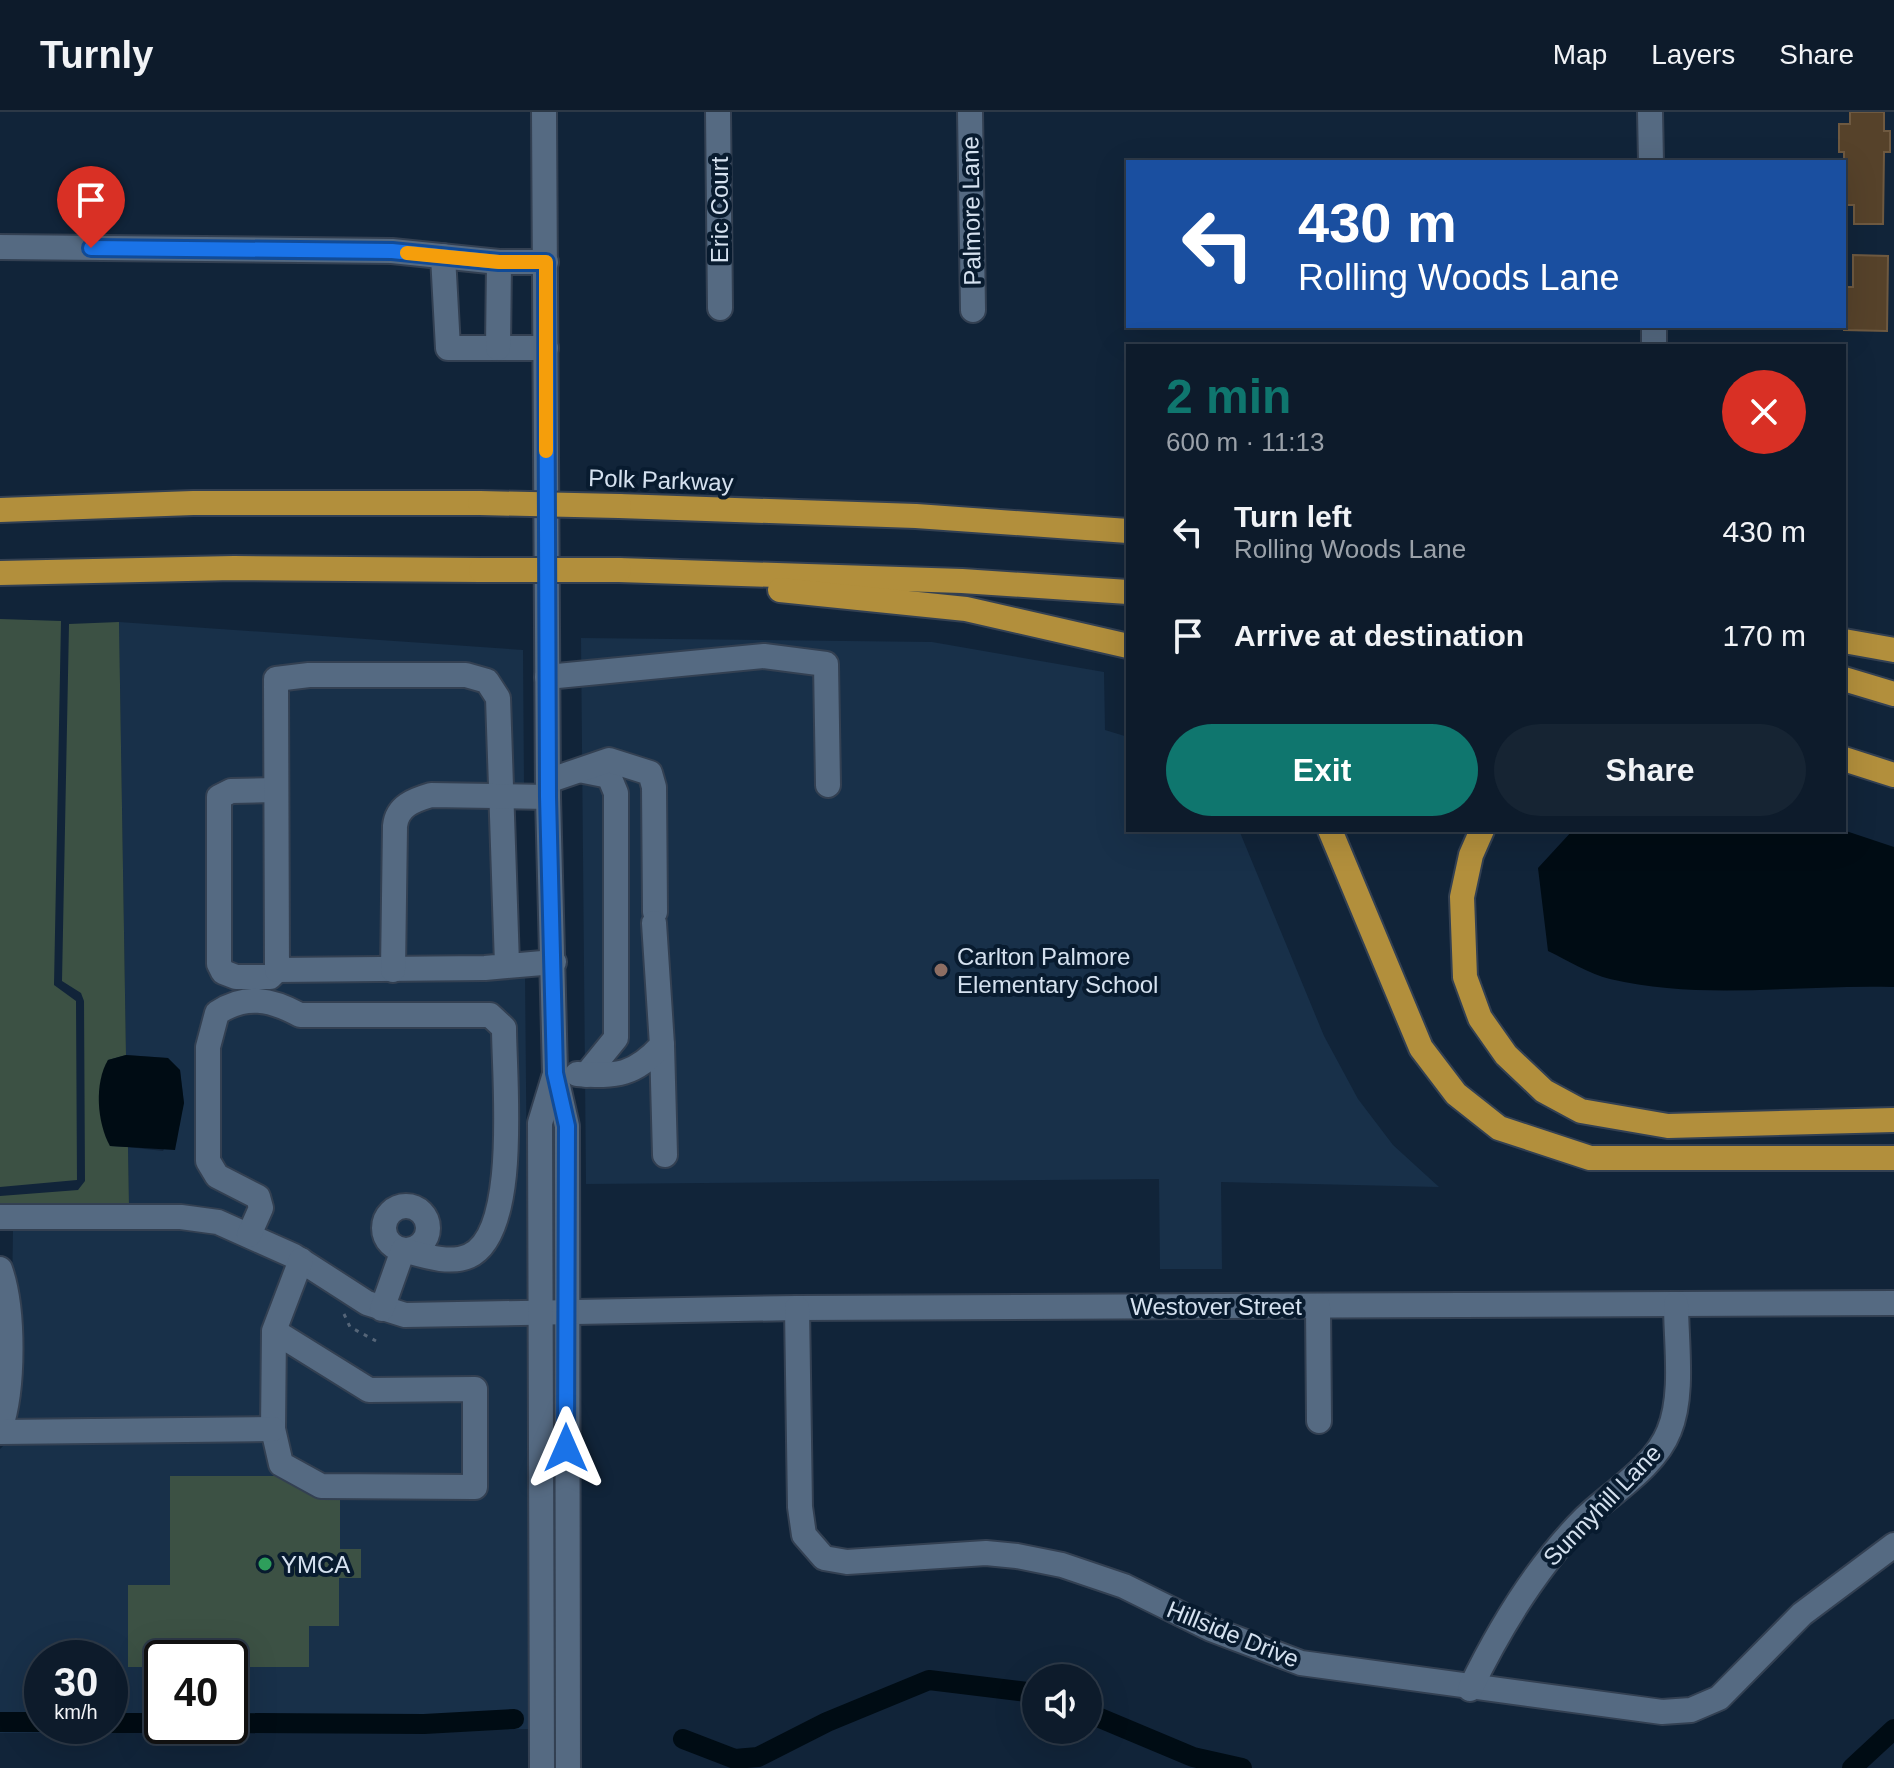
<!DOCTYPE html>
<html lang="en">
<head>
<meta charset="utf-8">
<style>
	body { margin:0; font-family:Helvetica,sans-serif; background:#162433; color:#f1f3f6; height:100vh; display:flex; flex-direction:column; font-size:30px; white-space:nowrap }
	* { box-sizing:border-box; margin:0 }
	p { font-size:26px; color:#9aa1a9 }
	.icon { flex:none; width:44px; height:44px; fill:none; stroke:currentColor; stroke-width:2; stroke-linecap:round; stroke-linejoin:round }
	.map { position:relative; flex:1; overflow:hidden }
	.details { position:absolute; left:1126px; top:232px; width:720px; height:488px; display:flex; flex-direction:column; background:#0d1b2b; border-radius:0px; box-shadow:0 8px 32px #0002,0 0 0 2px #2d3947 }
	.details>* { flex:none }
	.guide { position:absolute; left:1126px; top:48px; width:720px; height:168px; border-radius:0px; box-shadow:0 8px 32px #0002,0 0 0 2px #2d3947; background:#1a4fa0; color:#fff; overflow:hidden }
	.buttons { position:absolute; left:1022px; top:1552px; display:grid; gap:16px }
	.buttons a { display:grid; place-items:center; width:80px; height:80px; border-radius:50%; background:#0d1b2b; box-shadow:0 8px 32px #0002,0 0 0 2px #2d3947; font-size:40px }
	.speed { position:absolute; left:24px; top:1528px; display:flex; gap:16px; font-size:40px; font-weight:700; text-align:center }
	.speed>* { display:grid; place-content:center; width:104px; height:104px; border-radius:50%; background:#0d1b2b; box-shadow:0 8px 32px #0002,0 0 0 2px #2d3947; line-height:1 }
	.speed small { font-size:20px; font-weight:400 }
	.speed .limit { border:4px solid #111; border-radius:12px; background:#fff; color:#111 }
	.pin { position:absolute; display:grid; place-items:center; width:68px; height:68px; color:#fff; margin:-82px -34px; border-radius:50% 50% 50% 0; rotate:-45deg; box-shadow:0 0 8px #0007 }
	.pin .icon { rotate:45deg }
	.me { position:absolute; width:88px; margin:-44px; rotate:0deg; stroke-linejoin:round; filter:drop-shadow(0 0 6px #0008) }
	.turn { display:flex; align-items:center; gap:28px; height:168px; padding:0 40px; font-size:36px }
	.turn .icon { width:104px; height:104px; stroke-width:2.5 }
	.turn b { display:block; font-size:56px; line-height:68px }
	.round { display:grid; place-items:center; flex:none; width:84px; height:84px; border-radius:42px; background:#162433 }
	.headline { display:flex; align-items:center; justify-content:space-between; height:136px; padding:0 40px }
	h1 { font-size:48px; font-weight:700; line-height:60px; color:#0f766e }
	.primary-button { display:flex; gap:16px; margin-top:auto; padding:16px 40px }
	.primary-button a { flex:1; height:92px; border-radius:48px; background:#0f766e; color:#fff; font-size:32px; font-weight:700; line-height:92px; text-align:center }
	.primary-button a+a { background:#162433; color:#f1f3f6 }
	ul { padding:0; list-style:none }
	li { display:flex; align-items:center; gap:24px; height:104px; padding:0 40px }
	li div { flex:1 }
	li b { display:block; font-size:30px }
	li em { font-style:normal }
	header { display:flex; align-items:center; gap:48px; box-sizing:border-box; height:112px; padding:0 40px; background:#0d1b2b; border-bottom:2px solid #2d3947 }
	header strong { font-size:38px }
	nav { display:flex; gap:44px; margin-inline-start:auto; font-size:28px }
	.map>svg:first-child { display:block }
	.built { fill:#183049; fill-rule:evenodd }
	.green { fill:#3c5144 }
	.water { fill:#000c14 }
	.lines { fill:none; stroke-linecap:round; stroke-linejoin:round }
	.canal { stroke:#000c14; stroke-width:20 }
	.building { fill:#56422a; stroke:#6e5940; stroke-width:2 }
	.minor-casing { stroke:#334052; stroke-width:28 }
	.highway-casing { stroke:#334052; stroke-width:28 }
	.path { stroke:#556578; stroke-width:3; stroke-dasharray:4 6; stroke-linecap:butt }
	.minor { stroke:#556a82; stroke-width:24 }
	.highway { stroke:#b28f3c; stroke-width:24 }
	.highway-bridge-casing { stroke:#334052; stroke-width:28; stroke-linecap:butt }
	.highway-bridge { stroke:#b28f3c; stroke-width:24 }
	.route-casing { stroke:#114b97; stroke-width:20 }
	.route { stroke:#1a73e8; stroke-width:14 }
	.slow { stroke:#f59e0b; stroke-width:14 }
	.education-dot { fill:#8d6e63; stroke:#081b2f; stroke-width:3 }
	.leisure-dot { fill:#2e9e5b; stroke:#081b2f; stroke-width:3 }
	.labels { text-anchor:middle; dominant-baseline:central; stroke-width:8; stroke-linejoin:round; paint-order:stroke }
	.street-label { font-size:24px; fill:#d5e1ef; stroke:#081b2f }
	.poi-label { font-size:24px; fill:#d5e1ef; stroke:#081b2f; text-anchor:start }
</style>
</head>
<body>
<header>
<strong>Turnly</strong>
<nav><a>Map</a><a>Layers</a><a>Share</a></nav>
</header>
<div class="map">
<svg width="1894" height="1656" viewBox="0 0 1894 1656">
	<rect width="100%" height="100%" fill="#112439"/>
	<g class="built">
		<polygon points="119,510 523,538 524,674 509,674 495,563 275,556 278,868 485,867 525,861 528,1189 406,1192 371,1182 297,1134 129,1094 128,1035 163,1039 184,991 180,958 168,946 126,943"/>
		<polygon points="581,526 932,530 1104,560 1105,618 1128,625 1128,718 1239,718 1324,924 1358,987 1393,1033 1439,1075 1221,1070 1222,1157 1160,1157 1159,1067 586,1072"/>
		<polygon points="310,573 465,573 481,578 489,589 490,673 407,680 384,848 287,847 286,576"/>
		<polygon points="432,694 493,695 497,843 403,848 405,709 417,698"/>
		<path d="M13,1116H180L216,1120L290,1153L364,1201L529,1211L532,1617L0,1621V1337L10,1327ZM42,1546H110V1614H42ZM162,1546H230V1614H162Z"/>
	</g>
	<g class="green">
		<polygon points="0,507 61,509 54,873 76,889 77,1068 0,1075"/>
		<path d="M119,510L126,943L108,948C99,980 101,1002 110,1034L128,1035L129,1094L0,1095V1084L78,1078L85,1069L84,889L81,881L62,869L69,512Z"/>
		<polygon points="170,1364 340,1364 340,1437 361,1437 361,1466 339,1466 339,1514 309,1514 309,1555 230,1555 230,1546 162,1546 162,1555 128,1555 128,1473 170,1473"/>
	</g>
	<g class="water">
		<path d="M1573,718H1843L1894,735V875C1800,872 1702,889 1610,867C1589,862 1567,848 1548,839L1538,756Z"/>
		<path d="M126,943L168,946L180,958L184,991L175,1038L110,1034C97,1011 94,971 108,948Z"/>
	</g>
	<g class="lines">
		<g class="canal">
			<polyline points="1088,1601 1193,1645 1242,1656"/>
			<polyline points="0,1610 42,1610"/>
			<polyline points="110,1611 162,1611"/>
			<polyline points="230,1611 424,1612 514,1607"/>
			<polyline points="683,1627 735,1647 758,1645 827,1610 929,1568 1036,1581"/>
			<polyline points="1852,1656 1894,1617"/>
		</g>
	</g>
	<g class="building">
		<polygon points="1850,0 1884,0 1884,19 1890,19 1890,40 1884,40 1883,112 1854,112 1854,93 1844,93 1844,40 1839,40 1839,12 1850,12"/>
		<polygon points="1853,143 1888,144 1887,219 1844,218 1844,175 1853,175"/>
	</g>
	<g class="lines">
		<g class="minor-casing">
			<g id="minor">
				<polyline points="544,0 548,685 555,961 567,1014 568,1656"/>
				<polyline points="718,0 720,196"/>
				<polyline points="970,0 973,198"/>
				<polyline points="1650,0 1651,50"/>
				<polyline points="0,135 392,139 499,150 546,150"/>
				<polyline points="443,144 448,236 546,236"/>
				<polyline points="1654,214 1654,234"/>
				<polyline points="498,236 499,150"/>
				<polyline points="547,565 764,544 826,552 828,673"/>
				<polyline points="584,659 609,664 616,681 616,926 586,963"/>
				<polyline points="548,669 609,648 650,661 654,675 655,800"/>
				<polyline points="276,678 231,679 219,685 219,852 223,860 236,865 270,865 277,858"/>
				<polyline points="507,852 498,586 487,569 466,563 309,563 276,567 277,858 485,856 554,850"/>
				<path d="M393,858L395,714C397,694 414,688 431,683L548,685"/>
				<polyline points="662,933 665,1043"/>
				<path d="M577,962C617,965 635,963 662,933L654,811"/>
				<circle cx="406" cy="1116" r="22"/>
				<polyline points="0,1105 181,1105 218,1110 294,1144 367,1191 405,1203 797,1196 1894,1191"/>
				<path d="M249,1123L261,1096L258,1085L217,1064L208,1049V935L217,901C245,882 271,887 300,903H490L504,916C504,966 520,1121 469,1144C449,1153 422,1143 403,1138L382,1197"/>
				<path d="M0,1157C14,1196 14,1277 0,1317"/>
				<polyline points="1318,1194 1319,1309"/>
				<polyline points="797,1196 800,1395 804,1423 824,1446 847,1450 986,1441 1017,1444 1062,1453 1124,1474 1211,1517 1301,1551 1662,1600 1691,1598 1719,1586 1802,1502 1894,1433"/>
				<polyline points="274,1219 369,1278 475,1277 475,1375 321,1374 281,1352 273,1317 274,1219 301,1148"/>
				<polyline points="0,1320 273,1317"/>
				<path d="M1470,1577C1500,1515 1536,1455 1585,1406C1612,1380 1655,1355 1669,1319C1684,1283 1676,1231 1676,1192"/>
				<polyline points="542,1656 540,1011 554,965"/>
			</g>
		</g>
		<g class="highway-casing">
			<g id="highway">
				<polyline points="619,394 916,404 1128,419"/>
				<polyline points="0,398 193,391 480,391"/>
				<polyline points="619,458 962,469 1128,480"/>
				<polyline points="0,461 234,456 481,458"/>
				<polyline points="780,478 966,497 1128,534"/>
				<polyline points="1844,529 1894,538"/>
				<polyline points="1844,567 1894,582"/>
				<polyline points="1844,647 1894,663"/>
				<polyline points="1330,718 1421,936 1456,982 1499,1016 1590,1046 1894,1046"/>
				<polyline points="1482,718 1471,743 1462,785 1465,865 1480,906 1506,943 1544,979 1581,999 1668,1014 1894,1008"/>
			</g>
		</g>
		<polyline class="path" points="344,1202 350,1215 376,1229"/>
		<use href="#minor" class="minor"/>
		<use href="#highway" class="highway"/>
		<g class="highway-bridge-casing">
			<g id="highway-bridge">
				<polyline points="480,391 619,394"/>
				<polyline points="481,458 619,458"/>
			</g>
		</g>
		<use href="#highway-bridge" class="highway-bridge"/>
	</g>
	<g class="lines">
		<g class="route-casing">
			<polyline id="route" points="91,136 392,139 499,150 546,150 548,685 555,961 567,1014 566,1336"/>
		</g>
		<use href="#route" class="route"/>
		<polyline class="slow" points="407,141 499,150 546,150 546,339"/>
	</g>
	<circle class="education-dot" cx="941" cy="858" r="8"/>
	<circle class="leisure-dot" cx="265" cy="1452" r="8"/>
	<g class="labels">
		<g class="street-label">
			<text transform="translate(719 98) rotate(-90)">Eric Court</text>
			<text transform="translate(971 99) rotate(-91)">Palmore Lane</text>
			<text transform="translate(661 368) rotate(2)">Polk Parkway</text>
			<text x="1216" y="1194">Westover Street</text>
			<text transform="translate(1602 1393) rotate(-46)">Sunnyhill Lane</text>
			<text transform="translate(1233 1522) rotate(22)">Hillside Drive</text>
		</g>
		<g class="poi-label">
			<text x="957" y="844">Carlton Palmore<tspan x="957" dy="28">Elementary School</tspan></text>
			<text x="281" y="1452">YMCA</text>
		</g>
	</g>
</svg>
<div class="buttons">
<a><svg class="icon" aria-label="sound" viewBox="0 0 24 24"><path d="M4 9h4l5-4v14l-5-4H4zM17 9q2 3 0 6"/></svg></a>
</div>
<div class="speed"><div>30<small>km/h</small></div><div class="limit">40</div></div>
<div class="pin" style="left:91px;top:136px;background:#d93025"><svg class="icon" aria-label="arrive" viewBox="0 0 24 24"><path d="M6 21V4h12l-3 4 3 4H6"/></svg></div>
<svg class="me" style="left:566px;top:1336px" viewBox="-20 -20 40 40"><path d="M0-17L14 15 0 8-14 15z" fill="#1a73e8" stroke="#fff" stroke-width="4"/></svg>
<div class="guide">
<div class="turn"><svg class="icon" aria-label="left" viewBox="0 0 24 24"><path d="M17 20v-9H6M10 6l-5 5 5 5"/></svg><div><b>430 m</b>Rolling Woods Lane</div></div>
</div>
<section class="details">
<div class="headline"><div><h1>2 min</h1><p>600 m · 11:13</p></div><a class="round" style="background:#d93025;color:#fff"><svg class="icon" aria-label="close" viewBox="0 0 24 24"><path d="M6 6l12 12M18 6L6 18"/></svg></a></div>
<ul>
<li><svg class="icon" aria-label="left" viewBox="0 0 24 24"><path d="M17 20v-9H6M10 6l-5 5 5 5"/></svg><div><b>Turn left</b><p>Rolling Woods Lane</p></div><em>430 m</em></li>
<li><svg class="icon" aria-label="arrive" viewBox="0 0 24 24"><path d="M6 21V4h12l-3 4 3 4H6"/></svg><div><b>Arrive at destination</b></div><em>170 m</em></li>
</ul>
<div class="primary-button"><a>Exit</a><a>Share</a></div>
</section>
</div>
</body>
</html>
